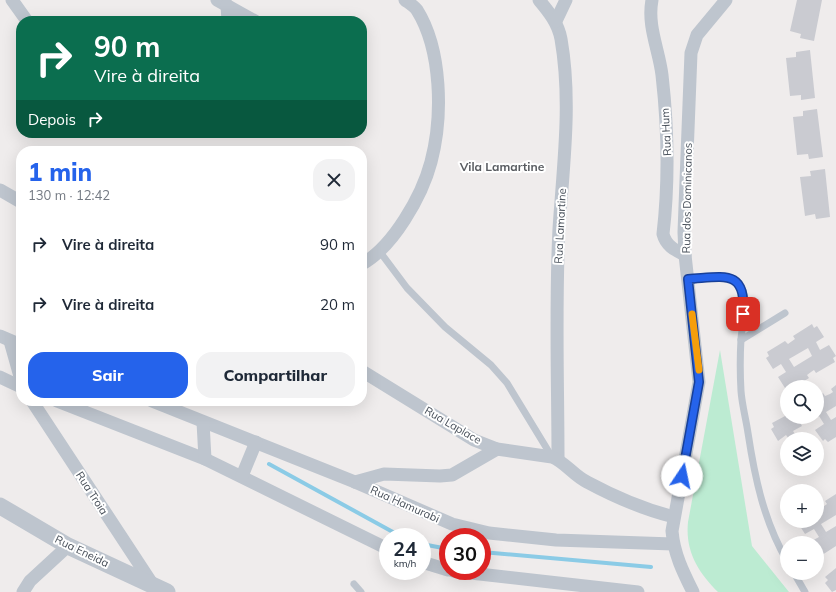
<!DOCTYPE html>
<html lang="pt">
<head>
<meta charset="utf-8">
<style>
	body { margin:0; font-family:Mulish,sans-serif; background:#f2f2f3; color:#1f2937; height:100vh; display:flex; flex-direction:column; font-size:15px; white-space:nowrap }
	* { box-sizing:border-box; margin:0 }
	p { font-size:13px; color:#747a83 }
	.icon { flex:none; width:22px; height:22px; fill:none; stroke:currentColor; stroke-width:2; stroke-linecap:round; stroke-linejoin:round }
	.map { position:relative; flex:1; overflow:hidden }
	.side { position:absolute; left:16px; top:146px; width:351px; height:260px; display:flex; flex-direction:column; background:#fff; border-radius:16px; box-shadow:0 4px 16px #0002 }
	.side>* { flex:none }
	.hud { position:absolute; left:16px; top:16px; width:351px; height:122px; border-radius:16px; box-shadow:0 4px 16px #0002; background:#0b6e4f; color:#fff; overflow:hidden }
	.tools { position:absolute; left:780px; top:380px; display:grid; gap:8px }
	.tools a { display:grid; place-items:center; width:44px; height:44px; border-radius:50%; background:#fff; box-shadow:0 4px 16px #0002; font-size:20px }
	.speed { position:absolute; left:379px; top:528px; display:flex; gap:8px; font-size:20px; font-weight:700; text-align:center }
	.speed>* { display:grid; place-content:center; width:52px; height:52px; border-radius:50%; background:#fff; box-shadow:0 4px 16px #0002; line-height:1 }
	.speed small { font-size:10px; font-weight:400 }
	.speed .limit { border:6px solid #d22; background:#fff; color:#111 }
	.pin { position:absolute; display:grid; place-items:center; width:34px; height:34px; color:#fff; margin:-17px; border-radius:8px; box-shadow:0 2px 6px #0006 }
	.me { position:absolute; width:44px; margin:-22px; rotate:11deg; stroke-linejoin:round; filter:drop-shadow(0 0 3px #0008) }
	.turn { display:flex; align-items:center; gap:14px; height:84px; padding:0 12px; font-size:18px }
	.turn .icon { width:52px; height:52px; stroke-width:2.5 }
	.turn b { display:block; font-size:28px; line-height:34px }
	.then { display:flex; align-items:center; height:38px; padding:0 12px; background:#0003; gap:8px; font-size:15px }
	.round { display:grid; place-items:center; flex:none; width:42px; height:42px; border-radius:16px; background:#f2f2f3 }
	.summary { display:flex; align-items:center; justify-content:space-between; height:68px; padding:0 12px }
	h1 { font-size:24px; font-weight:800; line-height:30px; color:#2563eb }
	.cta { display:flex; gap:8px; margin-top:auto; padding:8px 12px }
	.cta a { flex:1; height:46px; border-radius:16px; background:#2563eb; color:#fff; font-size:16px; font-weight:800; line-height:46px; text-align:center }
	.cta a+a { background:#f2f2f3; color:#1f2937 }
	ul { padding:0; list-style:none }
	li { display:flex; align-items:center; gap:12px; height:60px; padding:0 12px }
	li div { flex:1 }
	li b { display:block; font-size:15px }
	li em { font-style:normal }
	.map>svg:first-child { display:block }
	.green { fill:#bcebd2 }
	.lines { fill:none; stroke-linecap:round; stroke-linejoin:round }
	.stream { stroke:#8bcbe6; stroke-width:4 }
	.building { fill:#cacbd1; fill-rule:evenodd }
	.service { stroke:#bec5ce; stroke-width:7 }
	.minor { stroke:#bec5ce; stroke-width:13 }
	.tertiary { stroke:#bec5ce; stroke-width:17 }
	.route-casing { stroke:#184099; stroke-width:10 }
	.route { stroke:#2563eb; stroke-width:7 }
	.slow { stroke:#f59e0b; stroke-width:7 }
	.labels { text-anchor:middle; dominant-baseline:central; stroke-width:4; stroke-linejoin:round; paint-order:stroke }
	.street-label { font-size:11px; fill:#464e58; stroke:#fff }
	.neighbourhood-label { font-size:12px; font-weight:bold; fill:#595c61; stroke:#fff }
</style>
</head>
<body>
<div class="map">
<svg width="836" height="592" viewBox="0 0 836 592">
	<rect width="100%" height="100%" fill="#efecec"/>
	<path class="green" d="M720,350L752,546L789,592H718C698,572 685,551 688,522Z"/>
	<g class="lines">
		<g class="stream">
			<polyline points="269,464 402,537"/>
			<polyline points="422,544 448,549"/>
			<polyline points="482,552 651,567"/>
		</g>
	</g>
	<g class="building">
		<polygon points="797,0 822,0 814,41 800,38 801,34 790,31"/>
		<polygon points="810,50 815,98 801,100 801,95 790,96 786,58 796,57 796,52"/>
		<polygon points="817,109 823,157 809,159 808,154 797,155 793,117 803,116 803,111"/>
		<polygon points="825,169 830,217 816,219 815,214 805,216 800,177 811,176 810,171"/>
		<path d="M812,324L814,328L817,326L824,337L816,342L820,350L829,345L836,356L833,358L835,362L816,373L814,370L811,372L807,375L809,378L795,387L785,388L778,377L786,372L781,364L773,369L766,358L769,356L767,352L785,341L788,344L795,339L793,336ZM808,348L812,356L794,367L789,359Z"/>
		<polygon points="836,385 836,406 826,412 831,420 836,417 836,437 828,442 825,439 823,441 815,430 824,424 819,416 810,422 808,417 817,417 817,397 823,393 825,396 830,394 833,392 831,389"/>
		<polygon points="787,415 787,417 797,417 802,426 793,431 798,439 789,439 786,435 778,441 771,429 774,427 772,423"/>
		<polygon points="836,494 836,515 821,524 826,532 836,526 836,546 822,555 820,552 817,554 817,543 810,542 819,537 814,529 805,534 798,523 801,521 817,521 817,504 820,509 827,504 825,501"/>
		<polygon points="836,568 836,590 832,592 825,583 828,580 825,577"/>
	</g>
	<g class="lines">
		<g class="service">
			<polyline points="380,252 407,288 445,327 491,365 507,383 552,457"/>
			<path d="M688,279C703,278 733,271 742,288C748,300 742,326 741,339C740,356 740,374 741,391C742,405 746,419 748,433C755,479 764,521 787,561"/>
			<polyline points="741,340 785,313"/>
			<polyline points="794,573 805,592"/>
			<polyline points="354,584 361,592"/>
		</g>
		<g class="minor">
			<polyline points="12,0 27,21"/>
			<polyline points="217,0 255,21"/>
			<path d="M539,0C549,12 558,23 561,39C572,102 563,166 559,229C555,306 558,383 558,459"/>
			<path d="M652,0C647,26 659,50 662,75C668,128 669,182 663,234C666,246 675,250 685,255"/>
			<polyline points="227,5 228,21"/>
			<polyline points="556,21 566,0"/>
			<polyline points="0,190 21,202"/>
			<path d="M362,264C393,247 422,196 431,162C443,117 442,50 417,10C414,6 409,3 405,0"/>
			<polyline points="0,336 21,345"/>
			<polyline points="10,341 21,380"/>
			<path d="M362,371L474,440L497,449L552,457C565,462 574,476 587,482C613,496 646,510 674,517"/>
			<polyline points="0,377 21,387"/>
			<polyline points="32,401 153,585"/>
			<polyline points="57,401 205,459 388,549"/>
			<polyline points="152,401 355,482 452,524 489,533 556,540 673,544"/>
			<polyline points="203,422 205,459"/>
			<polyline points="242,476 256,442"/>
			<polyline points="355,482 384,474 440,476 452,475 497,449"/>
			<polyline points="422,562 448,570"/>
			<polyline points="453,571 638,592"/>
			<polyline points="23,592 30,581 68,546"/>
			<path d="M693,592C683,572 674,554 672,531L699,382L685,255L684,232L691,53L697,35L726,0"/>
		</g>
		<polyline class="tertiary" points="0,506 68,546 167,592"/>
	</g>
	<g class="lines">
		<g class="route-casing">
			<path id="route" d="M682,476L699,382L688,279C723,277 747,268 743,314"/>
		</g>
		<use href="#route" class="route"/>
		<polyline class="slow" points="692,314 699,370"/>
	</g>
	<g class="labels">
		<g class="street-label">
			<text transform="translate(666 132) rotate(-93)">Rua Hum</text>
			<text transform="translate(687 198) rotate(-89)">Rua dos Dominicanos</text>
			<text transform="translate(560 226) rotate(-87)">Rua Lamartine</text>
			<text transform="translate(453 425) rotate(30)">Rua Laplace</text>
			<text transform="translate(92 493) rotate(57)">Rua Troia</text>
			<text transform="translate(405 504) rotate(24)">Rua Hamurabi</text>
			<text transform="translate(82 551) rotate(26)">Rua Eneida</text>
		</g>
		<g class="neighbourhood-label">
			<text x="502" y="166">Vila Lamartine</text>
		</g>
	</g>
</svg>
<div class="tools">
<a><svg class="icon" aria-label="search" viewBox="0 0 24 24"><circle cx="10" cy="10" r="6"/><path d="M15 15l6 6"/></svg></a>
<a><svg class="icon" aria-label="layers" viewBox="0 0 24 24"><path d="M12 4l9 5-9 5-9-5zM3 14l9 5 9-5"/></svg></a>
<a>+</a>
<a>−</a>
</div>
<div class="speed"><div>24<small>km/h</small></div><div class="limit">30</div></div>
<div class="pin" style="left:743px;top:314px;background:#d93025"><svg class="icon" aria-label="arrive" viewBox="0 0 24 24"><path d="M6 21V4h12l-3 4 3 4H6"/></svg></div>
<svg class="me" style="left:682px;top:476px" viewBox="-20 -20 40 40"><circle r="19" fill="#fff"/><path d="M0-13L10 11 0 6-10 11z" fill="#2563eb"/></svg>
<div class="hud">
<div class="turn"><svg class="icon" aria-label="right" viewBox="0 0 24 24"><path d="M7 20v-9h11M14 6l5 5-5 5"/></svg><div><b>90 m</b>Vire à direita</div></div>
<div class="then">Depois<svg class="icon" aria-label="right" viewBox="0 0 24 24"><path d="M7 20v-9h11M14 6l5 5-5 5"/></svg></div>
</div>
<section class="side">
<div class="summary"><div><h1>1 min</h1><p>130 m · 12:42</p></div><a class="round"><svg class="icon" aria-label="close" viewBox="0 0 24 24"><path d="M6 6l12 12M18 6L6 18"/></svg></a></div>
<ul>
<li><svg class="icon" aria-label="right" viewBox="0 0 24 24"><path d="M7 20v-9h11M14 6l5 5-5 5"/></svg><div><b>Vire à direita</b></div><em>90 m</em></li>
<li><svg class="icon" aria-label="right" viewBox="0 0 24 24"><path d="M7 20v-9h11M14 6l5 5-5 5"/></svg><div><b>Vire à direita</b></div><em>20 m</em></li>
</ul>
<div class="cta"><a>Sair</a><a>Compartilhar</a></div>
</section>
</div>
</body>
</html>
